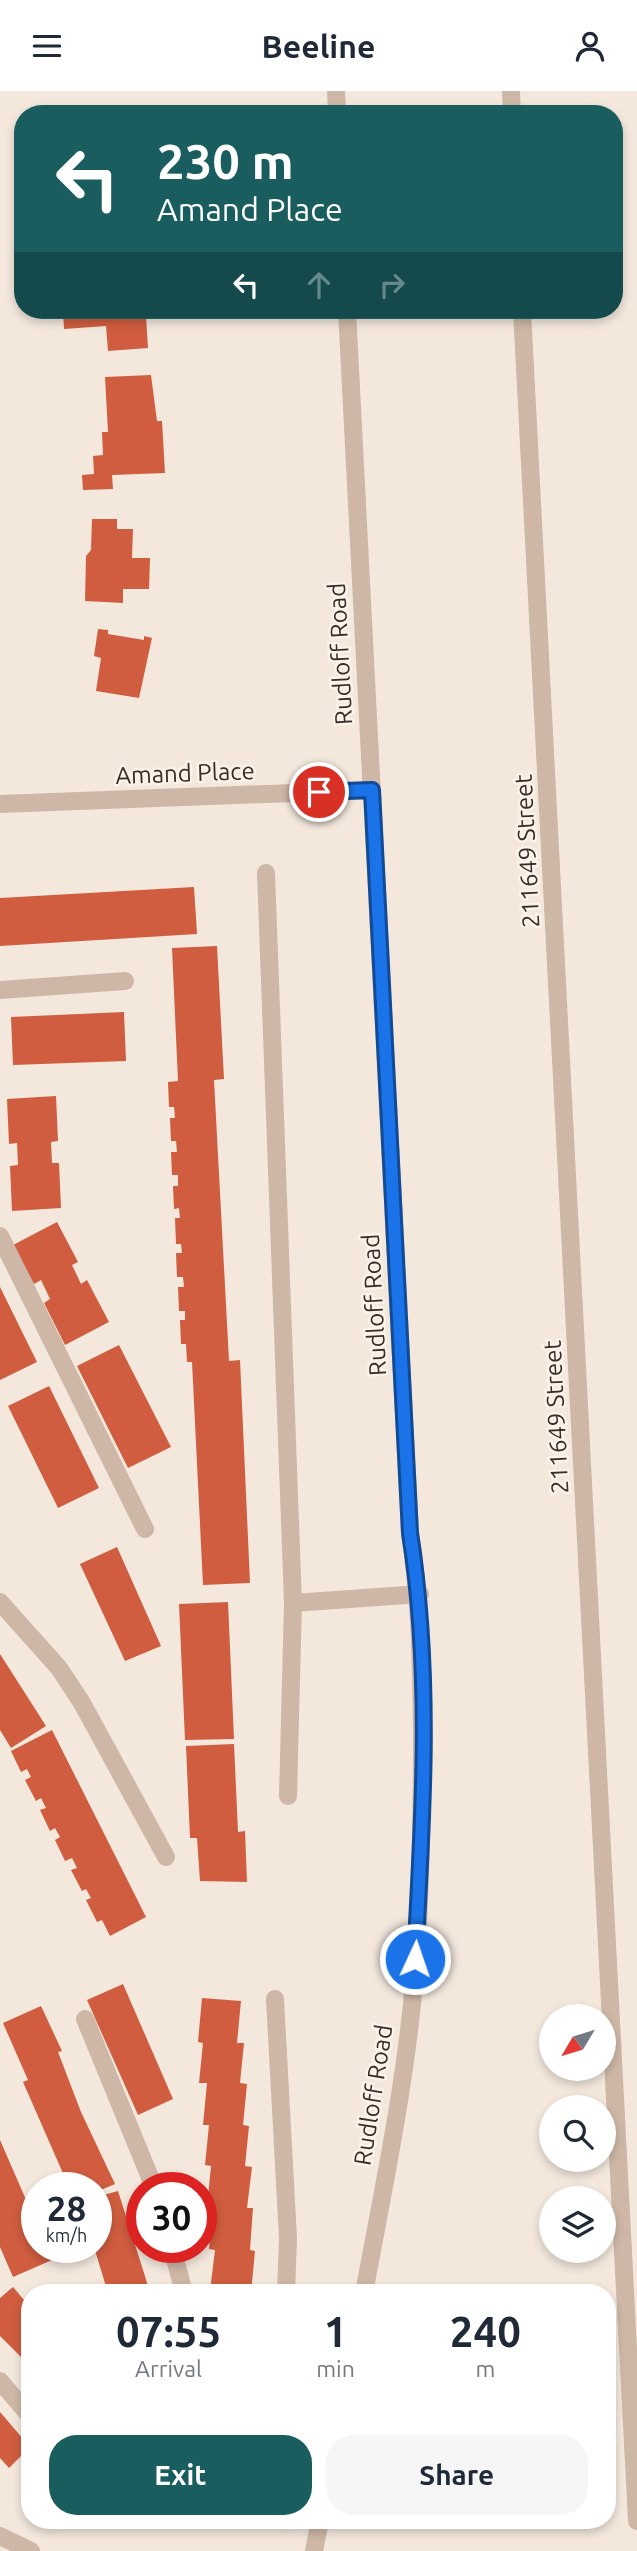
<!DOCTYPE html>
<html lang="en">
<head>
<meta charset="utf-8">
<style>
	body { margin:0; font-family:Ubuntu,sans-serif; background:#f6f6f7; color:#1f2937; height:100vh; display:flex; flex-direction:column; font-size:26px; white-space:nowrap }
	* { box-sizing:border-box; margin:0 }
	p { font-size:23px; color:#747a83 }
	.icon { flex:none; width:38px; height:38px; fill:none; stroke:currentColor; stroke-width:2; stroke-linecap:round; stroke-linejoin:round }
	.map { position:relative; flex:1; overflow:hidden }
	.drawer { position:absolute; left:21px; top:2193px; width:595px; height:245px; display:flex; flex-direction:column; background:#fff; border-radius:28px; box-shadow:0 4px 10px #0003 }
	.drawer>* { flex:none }
	.hud { position:absolute; left:14px; top:14px; width:609px; height:214px; border-radius:28px; box-shadow:0 4px 10px #0003; background:#1a5d5f; color:#fff; overflow:hidden }
	.needle { width:46px; rotate:232deg }
	.controls { position:absolute; left:539px; top:1913px; display:grid; gap:14px }
	.controls a { display:grid; place-items:center; width:77px; height:77px; border-radius:50%; background:#fff; box-shadow:0 4px 10px #0003; font-size:35px }
	.speed { position:absolute; left:21px; top:2081px; display:flex; gap:14px; font-size:35px; font-weight:700; text-align:center }
	.speed>* { display:grid; place-content:center; width:91px; height:91px; border-radius:50%; background:#fff; box-shadow:0 4px 10px #0003; line-height:1 }
	.speed small { font-size:18px; font-weight:400 }
	.speed .limit { border:10px solid #d22; background:#fff; color:#111 }
	.pin { position:absolute; display:grid; place-items:center; width:60px; height:60px; color:#fff; margin:-30px; border:4px solid #fff; border-radius:50%; box-shadow:0 2px 7px #0007 }
	.me { position:absolute; width:77px; margin:-38px; rotate:3deg; stroke-linejoin:round; filter:drop-shadow(0 0 5px #0008) }
	.turn { display:flex; align-items:center; gap:24px; height:147px; padding:0 28px; font-size:32px }
	.turn .icon { width:91px; height:91px; stroke-width:2.5 }
	.turn b { display:block; font-size:49px; line-height:60px }
	.lanes { display:flex; align-items:center; height:66px; padding:0 28px; background:#0003; justify-content:center; gap:35px; direction:ltr }
	.lanes .off { opacity:.35 }
	.eta { display:flex; justify-content:space-evenly; align-items:center; height:119px; text-align:center }
	.eta b { font-size:42px; font-weight:600; line-height:49px }
	.cta { display:flex; gap:14px; margin-top:auto; padding:14px 28px }
	.cta a { flex:1; height:80px; border-radius:28px; background:#1a5d5f; color:#fff; font-size:28px; font-weight:600; line-height:80px; text-align:center }
	.cta a+a { background:#f6f6f7; color:#1f2937 }
	header { display:flex; justify-content:space-between; align-items:center; height:91px; padding:0 28px; background:#fff; font-size:32px; font-weight:600 }
	.map>svg:first-child { display:block }
	.building { fill:#d05d3f }
	.lines { fill:none; stroke-linecap:round; stroke-linejoin:round }
	.minor { stroke:#ceb7a7; stroke-width:18 }
	.route-casing { stroke:#114b97; stroke-width:18 }
	.route { stroke:#1a73e8; stroke-width:12 }
	.labels { text-anchor:middle; dominant-baseline:central; stroke-width:5; stroke-linejoin:round; paint-order:stroke }
	.street-label { font-size:24px; fill:#3a2d28; stroke:#fbf3ea }
</style>
</head>
<body>
<header><svg class="icon" aria-label="menu" viewBox="0 0 24 24"><path d="M4 6h16M4 12h16M4 18h16"/></svg>Beeline<svg class="icon" aria-label="person" viewBox="0 0 24 24"><circle cx="12" cy="8" r="4"/><path d="M4 21q1-7 8-7t8 7"/></svg></header>
<div class="map">
<svg width="637" height="2460" viewBox="0 0 637 2460">
	<rect width="100%" height="100%" fill="#f4e8dd"/>
	<g class="building">
		<polygon points="63,219 134,219 134,226 146,225 148,257 108,260 106,235 64,238"/>
		<polygon points="151,284 157,330 162,330 165,382 112,384 113,398 83,399 82,384 94,383 93,365 103,364 102,341 108,341 105,286"/>
		<polygon points="92,428 117,428 117,438 133,438 132,467 150,467 149,498 123,498 123,512 85,510 86,465 91,459"/>
		<polygon points="98,538 108,539 108,543 144,549 144,545 152,547 139,607 96,600 101,567 94,565"/>
		<polygon points="194,796 197,843 0,855 0,807"/>
		<polygon points="217,855 224,988 214,989 229,1270 240,1269 250,1492 203,1494 192,1271 187,1271 186,1253 181,1253 180,1229 185,1229 185,1220 179,1220 178,1196 184,1196 183,1186 177,1186 176,1162 182,1162 181,1153 176,1153 175,1127 180,1127 179,1117 174,1118 173,1095 178,1095 178,1084 172,1084 171,1061 177,1061 176,1050 171,1050 170,1027 175,1027 174,1016 169,1016 168,991 178,990 172,857"/>
		<polygon points="124,921 126,970 13,974 11,926"/>
		<polygon points="56,1005 58,1050 51,1051 52,1072 59,1072 61,1117 12,1120 10,1075 18,1074 17,1052 9,1053 7,1008"/>
		<polygon points="57,1131 78,1171 72,1174 81,1193 87,1189 109,1231 65,1254 44,1212 50,1208 41,1189 34,1193 13,1154"/>
		<polygon points="0,1196 37,1271 0,1289"/>
		<polygon points="119,1254 171,1356 128,1377 77,1275"/>
		<polygon points="49,1295 99,1397 58,1417 8,1315"/>
		<polygon points="117,1456 161,1555 125,1570 80,1473"/>
		<polygon points="228,1511 234,1648 185,1649 179,1513"/>
		<polygon points="0,1563 46,1635 11,1657 0,1639"/>
		<polygon points="52,1639 146,1826 110,1845 102,1829 97,1831 86,1809 91,1807 86,1798 82,1800 71,1779 77,1777 72,1767 65,1770 55,1749 60,1746 55,1737 50,1740 40,1719 46,1717 41,1707 36,1710 25,1689 31,1686 27,1678 21,1681 11,1660"/>
		<polygon points="234,1653 238,1741 245,1740 247,1791 200,1790 197,1747 190,1747 186,1655"/>
		<polygon points="123,1893 173,2008 138,2024 87,1909"/>
		<polygon points="202,1907 241,1910 237,1952 244,1952 240,1992 247,1993 243,2034 249,2035 245,2075 252,2076 247,2117 253,2117 250,2159 255,2160 251,2202 210,2200 215,2159 209,2158 213,2117 207,2116 211,2075 205,2074 209,2034 203,2034 207,1992 199,1992 203,1952 198,1951"/>
		<polygon points="41,1915 62,1960 58,1961 81,2021 115,2093 96,2101 96,2096 69,2096 23,1991 28,1989 3,1932"/>
		<polygon points="0,2049 37,2134 37,2156 46,2156 52,2169 13,2186 0,2156"/>
		<polygon points="118,2100 144,2182 150,2202 108,2202 94,2156 96,2106"/>
		<polygon points="13,2196 30,2216 30,2281 21,2271 24,2269 0,2245 0,2207"/>
		<polygon points="0,2321 30,2356 9,2377 0,2367"/>
	</g>
	<g class="lines">
		<g class="minor">
			<polyline points="336,0 337,23"/>
			<polyline points="511,0 512,23"/>
			<path d="M347,219L410,1442C421,1512 421,1577 422,1648C422,1729 421,1811 414,1892C405,1996 383,2099 364,2202"/>
			<polyline points="522,219 637,2430"/>
			<polyline points="0,713 372,699"/>
			<polyline points="266,782 293,1512 420,1503"/>
			<polyline points="0,899 125,890"/>
			<polyline points="0,1145 145,1438"/>
			<polyline points="0,1511 59,1577 82,1612 166,1766"/>
			<polyline points="288,1705 293,1512"/>
			<polyline points="275,1908 288,2147 286,2202"/>
			<polyline points="85,1928 154,2096"/>
			<polyline points="172,2156 184,2202"/>
			<polyline points="0,2290 30,2325"/>
			<polyline points="0,2445 31,2460"/>
			<polyline points="314,2460 320,2429"/>
		</g>
	</g>
	<g class="lines">
		<g class="route-casing">
			<path id="route" d="M319,701L372,699L410,1442C432,1581 423,1727 415,1868"/>
		</g>
		<use href="#route" class="route"/>
	</g>
	<g class="labels">
		<g class="street-label">
			<text transform="translate(340 563) rotate(-93)">Rudloff Road</text>
			<text transform="translate(185 682) rotate(-2)">Amand Place</text>
			<text transform="translate(527 760) rotate(-93)">211649 Street</text>
			<text transform="translate(374 1214) rotate(-93)">Rudloff Road</text>
			<text transform="translate(556 1326) rotate(-93)">211649 Street</text>
			<text transform="translate(373 2004) rotate(-81)">Rudloff Road</text>
		</g>
	</g>
</svg>
<div class="controls">
<a><svg class="needle" viewBox="-14 -14 28 28"><path d="M0-13l5 13h-10z" fill="#e53935"/><path d="M0 13l5-13h-10z" fill="#747a83"/></svg></a>
<a><svg class="icon" aria-label="search" viewBox="0 0 24 24"><circle cx="10" cy="10" r="6"/><path d="M15 15l6 6"/></svg></a>
<a><svg class="icon" aria-label="layers" viewBox="0 0 24 24"><path d="M12 4l9 5-9 5-9-5zM3 14l9 5 9-5"/></svg></a>
</div>
<div class="speed"><div>28<small>km/h</small></div><div class="limit">30</div></div>
<div class="pin" style="left:319px;top:701px;background:#d93025"><svg class="icon" aria-label="arrive" viewBox="0 0 24 24"><path d="M6 21V4h12l-3 4 3 4H6"/></svg></div>
<svg class="me" style="left:415px;top:1868px" viewBox="-20 -20 40 40"><circle r="17" fill="#1a73e8" stroke="#fff" stroke-width="3"/><path d="M0-11L8 9 0 5-8 9z" fill="#fff"/></svg>
<div class="hud">
<div class="turn"><svg class="icon" aria-label="left" viewBox="0 0 24 24"><path d="M17 20v-9H6M10 6l-5 5 5 5"/></svg><div><b>230 m</b>Amand Place</div></div>
<div class="lanes"><svg class="icon" aria-label="left" viewBox="0 0 24 24"><path d="M17 20v-9H6M10 6l-5 5 5 5"/></svg><svg class="icon off" aria-label="ahead" viewBox="0 0 24 24"><path d="M12 20V5M6 11l6-6 6 6"/></svg><svg class="icon off" aria-label="right" viewBox="0 0 24 24"><path d="M7 20v-9h11M14 6l5 5-5 5"/></svg></div>
</div>
<section class="drawer">
<div class="eta">
<div><b>07:55</b><p>Arrival</p></div>
<div><b>1</b><p>min</p></div>
<div><b>240</b><p>m</p></div>
</div>
<div class="cta"><a>Exit</a><a>Share</a></div>
</section>
</div>
</body>
</html>
